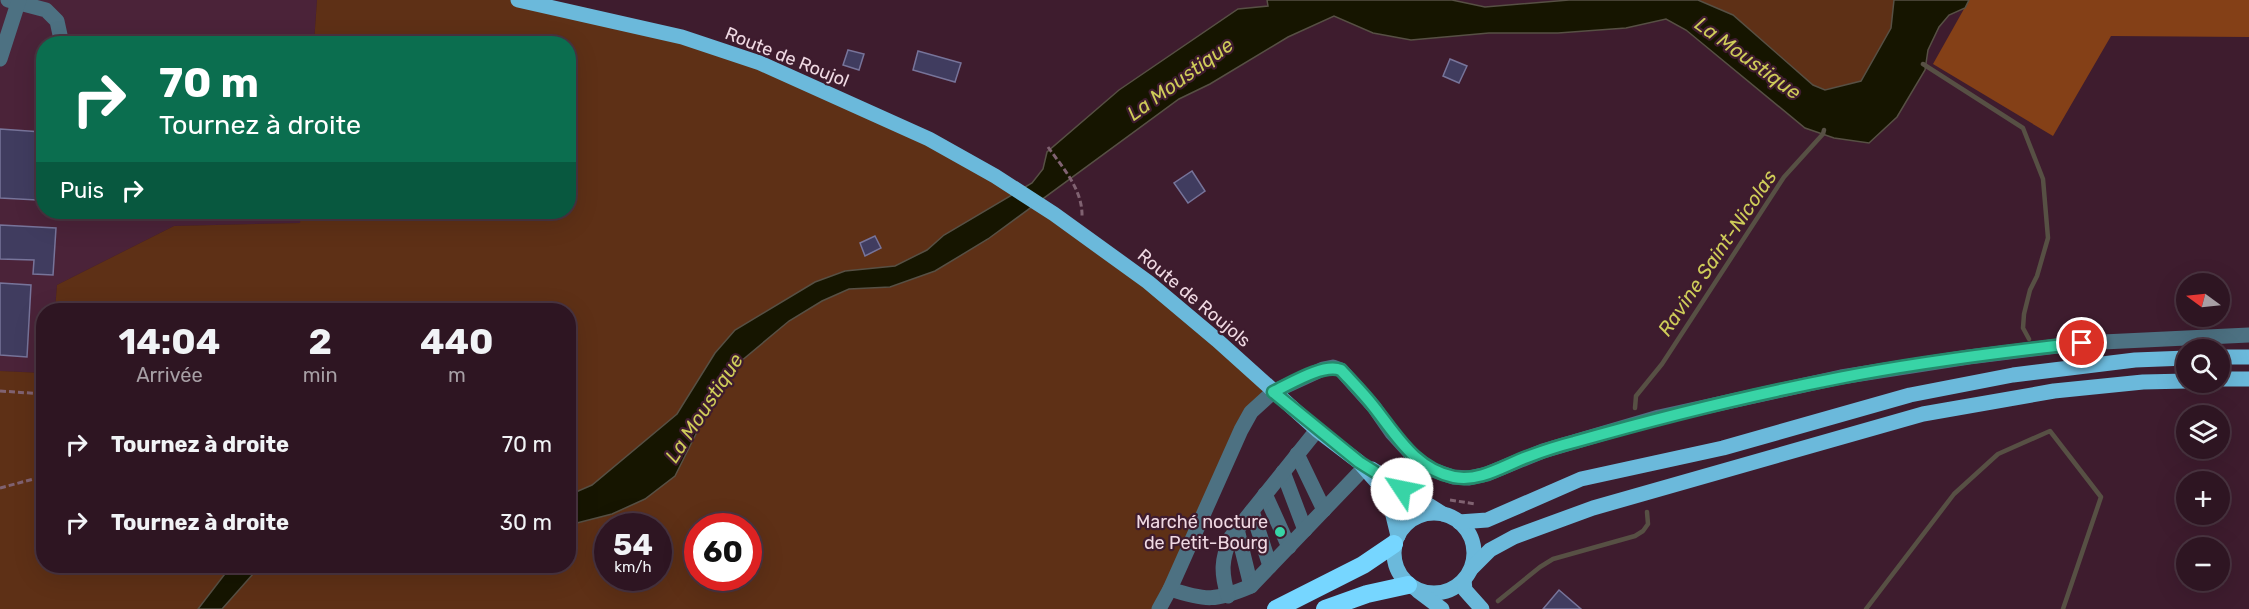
<!DOCTYPE html>
<html lang="fr">
<head>
<meta charset="utf-8">
<style>
	body { margin:0; font-family:Rubik,sans-serif; background:#3a222f; color:#f1f3f6; height:100vh; display:flex; flex-direction:column; font-size:22px; white-space:nowrap }
	* { box-sizing:border-box; margin:0 }
	p { font-size:20px; color:#a79fa5 }
	.icon { flex:none; width:33px; height:33px; fill:none; stroke:currentColor; stroke-width:2; stroke-linecap:round; stroke-linejoin:round }
	.map { position:relative; flex:1; overflow:hidden }
	.details { position:absolute; left:36px; top:303px; width:540px; height:270px; display:flex; flex-direction:column; background:#2e1522; border-radius:24px; box-shadow:0 6px 24px #0002,0 0 0 2px #493440 }
	.details>* { flex:none }
	.top-card { position:absolute; left:36px; top:36px; width:540px; height:183px; border-radius:24px; box-shadow:0 6px 24px #0002,0 0 0 2px #493440; background:#0b6e4f; color:#fff; overflow:hidden }
	.needle { width:39px; rotate:285deg }
	.tools { position:absolute; left:2176px; top:273px; display:grid; gap:12px }
	.tools a { display:grid; place-items:center; width:54px; height:54px; border-radius:50%; background:#2e1522; box-shadow:0 6px 24px #0002,0 0 0 2px #493440; font-size:30px }
	.speed { position:absolute; left:594px; top:513px; display:flex; gap:12px; font-size:30px; font-weight:700; text-align:center }
	.speed>* { display:grid; place-content:center; width:78px; height:78px; border-radius:50%; background:#2e1522; box-shadow:0 6px 24px #0002,0 0 0 2px #493440; line-height:1 }
	.speed small { font-size:15px; font-weight:400 }
	.speed .limit { border:9px solid #d22; background:#fff; color:#111 }
	.pin { position:absolute; display:grid; place-items:center; width:51px; height:51px; color:#fff; margin:-26px; border:3px solid #fff; border-radius:50%; box-shadow:0 2px 6px #0007 }
	.me { position:absolute; width:66px; margin:-33px; rotate:304deg; stroke-linejoin:round; filter:drop-shadow(0 0 4px #0008) }
	.turn { display:flex; align-items:center; gap:21px; height:126px; padding:0 24px; font-size:27px }
	.turn .icon { width:78px; height:78px; stroke-width:2.5 }
	.turn b { display:block; font-size:42px; line-height:51px }
	.then { display:flex; align-items:center; height:57px; padding:0 24px; background:#0003; gap:12px; font-size:22px }
	.eta { display:flex; justify-content:space-evenly; align-items:center; height:102px; text-align:center }
	.eta b { font-size:36px; font-weight:700; line-height:42px }
	ul { padding:0; list-style:none }
	li { display:flex; align-items:center; gap:18px; height:78px; padding:0 24px }
	li div { flex:1 }
	li b { display:block; font-size:22px }
	li em { font-style:normal }
	.map>svg:first-child { display:block }
	.built { fill:#4b2339 }
	.green { fill:#5e3016; fill-rule:evenodd }
	.forest { fill:#844017 }
	.water { fill:#161500; stroke:#575044; stroke-width:1.5 }
	.lines { fill:none; stroke-linecap:round; stroke-linejoin:round }
	.stream { stroke:#575044; stroke-width:4.5 }
	.building { fill:#403c5f; stroke:#77749a; stroke-width:1.5 }
	.path { stroke:#806271; stroke-width:3; stroke-dasharray:6 3; stroke-linecap:butt }
	.minor { stroke:#4d7182; stroke-width:15 }
	.major { stroke:#6bb9db; stroke-width:15 }
	.highway { stroke:#76d6ff; stroke-width:18 }
	.route-casing { stroke:#248a6c; stroke-width:15 }
	.route { stroke:#38d4a6; stroke-width:10 }
	.poi-dot { fill:#38d4a6; stroke:#3e1c2e; stroke-width:2 }
	.labels { text-anchor:middle; dominant-baseline:central; stroke-width:4.5; stroke-linejoin:round; paint-order:stroke }
	.street-label { font-size:18px; fill:#f0d9e3; stroke:#3e1c2e }
	.poi-label { font-size:18px; fill:#f0d9e3; stroke:#3e1c2e; text-anchor:end }
	.water-label { font-size:20px; font-style:italic; fill:#cfcc59; stroke:#3e1c2e }
</style>
</head>
<body>
<div class="map">
<svg width="2249" height="609" viewBox="0 0 2249 609">
	<rect width="100%" height="100%" fill="#3e1c2e"/>
	<polygon class="built" points="0,0 317,0 314,43 44,44 44,212 301,212 300,223 174,226 57,285 55,310 44,310 43,373 0,371"/>
	<g class="green">
		<polygon points="317,0 518,0 760,63 1017,190 1003,202 944,235 927,250 895,266 845,271 815,282 721,345 677,414 592,485 569,495 568,310 55,310 57,285 174,226 300,223 301,212 568,212 568,44 314,43"/>
		<polygon points="1698,0 1894,0 1891,28 1861,81 1825,90 1813,85 1733,15"/>
		<path d="M1032,207L1054,214L1273,392L1251,412L1159,609H222L260,566H568L569,525L612,514L644,499L676,472L700,426L740,362L789,321L822,301L849,289L891,287L935,271L988,239ZM608,526H658V578H608ZM698,526H748V578H698Z"/>
		<polygon points="0,371 43,373 44,566 231,566 198,609 0,609"/>
	</g>
	<polygon class="forest" points="1969,0 2249,0 2249,37 2111,36 2053,136 1933,64"/>
	<g class="water">
		<polygon points="1267,0 1452,0 1485,7 1569,0 1698,0 1733,15 1813,85 1825,90 1861,81 1891,28 1894,0 1969,0 1965,8 1949,15 1939,27 1928,50 1925,70 1897,117 1869,143 1834,138 1805,128 1686,30 1666,19 1626,28 1558,33 1489,33 1411,40 1373,33 1334,16 1288,37 1210,84 1179,99 988,239 935,271 890,287 849,289 822,301 789,321 740,362 700,426 675,476 645,499 612,514 569,525 569,495 592,485 677,414 715,353 735,330 815,282 845,271 895,266 927,250 944,235 1032,183 1043,169 1047,152 1119,90 1238,9 1268,6"/>
		<polygon points="231,566 260,566 222,609 198,609"/>
	</g>
	<g class="lines">
		<g class="stream">
			<polyline points="1923,64 2023,128 2043,179 2048,238 2037,276 2030,290 2024,314 2023,328 2029,339"/>
			<polyline points="1635,408 1636,396 1662,364 1784,177 1823,134 1824,130"/>
			<polyline points="1498,601 1540,567 1553,559 1635,536 1643,531 1648,524 1647,512"/>
			<polyline points="1866,609 1954,494 1998,454 2050,431 2101,497 2063,609"/>
		</g>
	</g>
	<g class="building">
		<polygon points="848,50 864,54 859,70 843,65"/>
		<polygon points="918,51 961,63 955,82 913,70"/>
		<polygon points="1450,59 1467,66 1459,83 1443,76"/>
		<polygon points="0,129 42,132 37,200 0,198"/>
		<polygon points="1192,171 1205,191 1188,203 1174,183"/>
		<polygon points="0,225 56,228 53,275 33,274 34,260 0,259"/>
		<polygon points="875,236 881,248 865,256 860,243"/>
		<polygon points="0,283 31,285 27,357 0,355"/>
		<polygon points="1559,590 1581,609 1543,609"/>
	</g>
	<g class="lines">
		<g class="path">
			<path d="M1048,147C1063,168 1083,190 1082,217"/>
			<polyline points="0,391 44,394"/>
			<polyline points="44,471 41,477 44,480"/>
			<polyline points="0,488 41,477"/>
			<polyline points="1450,500 1476,504"/>
		</g>
		<g class="minor">
			<polyline points="8,0 46,10 57,21 62,44"/>
			<polyline points="0,59 19,0"/>
			<polyline points="1297,454 1324,510"/>
			<polyline points="1283,472 1305,530"/>
			<polyline points="1265,494 1289,547"/>
			<polyline points="1252,511 1270,566"/>
			<polyline points="1237,529 1251,586"/>
			<path d="M1170,589C1206,601 1216,601 1251,586L1364,468"/>
			<path d="M1228,596C1221,573 1221,560 1231,537L1317,430"/>
			<polyline points="1159,609 1170,589 1241,430 1251,412 1273,392 1323,369 1333,367 1341,370 1374,407 1392,433 1413,456 1430,469 1453,477 1469,478 1487,474 1543,451 1659,417 1841,377 1969,357 2082,343 2249,335"/>
		</g>
		<g class="major">
			<polyline points="518,0 682,37 760,63 929,139 995,176 1054,214 1148,282 1217,340 1317,430 1359,462 1383,489 1389,499 1398,536"/>
			<polyline points="2220,357 2249,357"/>
			<polyline points="2220,379 2249,379"/>
			<polyline points="1372,469 1443,514"/>
			<circle cx="1434" cy="553" r="40"/>
			<polyline points="1459,522 1487,520 1581,479 1723,448 1910,395 2013,375 2135,360 2187,358"/>
			<polyline points="1471,569 1490,550 1514,537 1593,508 1923,414 2054,391 2143,382 2187,381"/>
			<polyline points="1464,580 1465,590 1482,609"/>
			<polyline points="1418,591 1442,609"/>
		</g>
		<g class="highway">
			<polyline points="1276,609 1363,565 1394,544"/>
			<polyline points="1325,609 1367,594 1408,585"/>
		</g>
	</g>
	<g class="lines">
		<g class="route-casing">
			<path id="route" d="M1402,489L1359,462L1273,392C1290,384 1323,363 1341,370C1352,382 1364,394 1374,407C1397,436 1415,469 1454,477C1480,482 1503,466 1527,457C1543,451 1558,446 1574,442C1662,417 1750,395 1839,378C1919,362 2001,352 2082,343"/>
		</g>
		<use href="#route" class="route"/>
	</g>
	<circle class="poi-dot" cx="1280" cy="532" r="6"/>
	<g class="labels">
		<g class="street-label">
			<text transform="translate(787 57) rotate(22)">Route de Roujol</text>
			<text transform="translate(1194 298) rotate(40)">Route de Roujols</text>
		</g>
		<g class="poi-label">
			<text x="1268" y="522">Marché nocture<tspan x="1268" dy="21">de Petit-Bourg</tspan></text>
		</g>
		<g class="water-label">
			<text transform="translate(1748 58) rotate(36)">La Moustique</text>
			<text transform="translate(1180 79) rotate(-36)">La Moustique</text>
			<text transform="translate(1717 253) rotate(-56)">Ravine Saint-Nicolas</text>
			<text transform="translate(704 408) rotate(-57)">La Moustique</text>
		</g>
	</g>
</svg>
<div class="tools">
<a><svg class="needle" viewBox="-14 -14 28 28"><path d="M0-13l5 13h-10z" fill="#e53935"/><path d="M0 13l5-13h-10z" fill="#a79fa5"/></svg></a>
<a><svg class="icon" aria-label="search" viewBox="0 0 24 24"><circle cx="10" cy="10" r="6"/><path d="M15 15l6 6"/></svg></a>
<a><svg class="icon" aria-label="layers" viewBox="0 0 24 24"><path d="M12 4l9 5-9 5-9-5zM3 14l9 5 9-5"/></svg></a>
<a>+</a>
<a>−</a>
</div>
<div class="speed"><div>54<small>km/h</small></div><div class="limit">60</div></div>
<div class="pin" style="left:2082px;top:343px;background:#d93025"><svg class="icon" aria-label="arrive" viewBox="0 0 24 24"><path d="M6 21V4h12l-3 4 3 4H6"/></svg></div>
<svg class="me" style="left:1402px;top:489px" viewBox="-20 -20 40 40"><circle r="19" fill="#fff"/><path d="M0-13L10 11 0 6-10 11z" fill="#38d4a6"/></svg>
<div class="top-card">
<div class="turn"><svg class="icon" aria-label="right" viewBox="0 0 24 24"><path d="M7 20v-9h11M14 6l5 5-5 5"/></svg><div><b>70 m</b>Tournez à droite</div></div>
<div class="then">Puis<svg class="icon" aria-label="right" viewBox="0 0 24 24"><path d="M7 20v-9h11M14 6l5 5-5 5"/></svg></div>
</div>
<section class="details">
<div class="eta">
<div><b>14:04</b><p>Arrivée</p></div>
<div><b>2</b><p>min</p></div>
<div><b>440</b><p>m</p></div>
</div>
<ul>
<li><svg class="icon" aria-label="right" viewBox="0 0 24 24"><path d="M7 20v-9h11M14 6l5 5-5 5"/></svg><div><b>Tournez à droite</b></div><em>70 m</em></li>
<li><svg class="icon" aria-label="right" viewBox="0 0 24 24"><path d="M7 20v-9h11M14 6l5 5-5 5"/></svg><div><b>Tournez à droite</b></div><em>30 m</em></li>
</ul>
</section>
</div>
</body>
</html>
